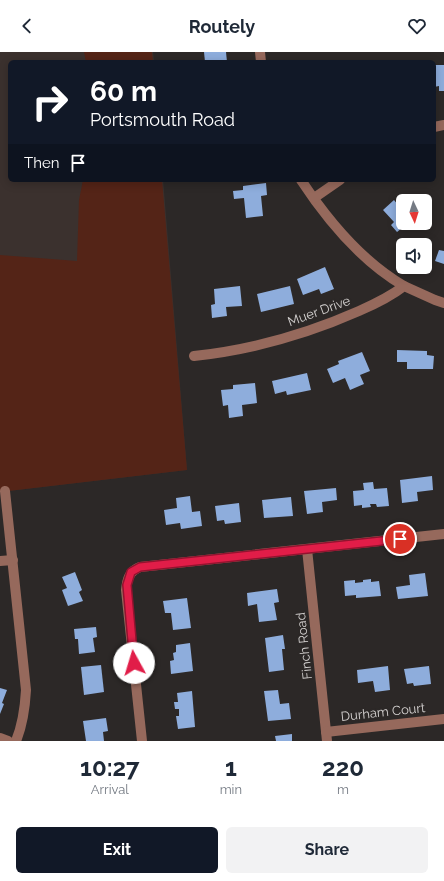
<!DOCTYPE html>
<html lang="en">
<head>
<meta charset="utf-8">
<style>
	body { margin:0; font-family:Raleway,sans-serif; background:#f2f2f3; color:#1f2937; height:100vh; display:flex; flex-direction:column; font-size:15px; white-space:nowrap }
	* { box-sizing:border-box; margin:0 }
	p { font-size:13px; color:#747a83 }
	.icon { flex:none; width:22px; height:22px; fill:none; stroke:currentColor; stroke-width:2; stroke-linecap:round; stroke-linejoin:round }
	.map { position:relative; height:689px; overflow:hidden }
	.sheet { display:flex; flex-direction:column; background:#fff; flex:1 }
	.sheet>* { flex:none }
	.guide { position:absolute; left:8px; top:8px; width:428px; height:122px; border-radius:6px; box-shadow:0 2px 10px #0003; background:#111827; color:#fff; overflow:hidden }
	.needle { width:26px; rotate:176deg }
	.controls { position:absolute; left:396px; top:142px; display:grid; gap:8px }
	.controls a { display:grid; place-items:center; width:36px; height:36px; border-radius:6px; background:#fff; box-shadow:0 2px 10px #0003; font-size:20px }
	.pin { position:absolute; display:grid; place-items:center; width:34px; height:34px; color:#fff; margin:-17px; border:2px solid #fff; border-radius:50%; box-shadow:0 1px 4px #0007 }
	.me { position:absolute; width:44px; margin:-22px; rotate:354deg; stroke-linejoin:round; filter:drop-shadow(0 0 3px #0008) }
	.turn { display:flex; align-items:center; gap:14px; height:84px; padding:0 16px; font-size:18px }
	.turn .icon { width:52px; height:52px; stroke-width:2.5 }
	.turn b { display:block; font-size:28px; line-height:34px }
	.then { display:flex; align-items:center; height:38px; padding:0 16px; background:#0003; gap:8px; font-size:15px }
	.eta { display:flex; justify-content:space-evenly; align-items:center; height:68px; text-align:center }
	.eta b { font-size:24px; font-weight:700; line-height:28px }
	.primary-button { display:flex; gap:8px; margin-top:auto; padding:8px 16px }
	.primary-button a { flex:1; height:46px; border-radius:6px; background:#111827; color:#fff; font-size:16px; font-weight:700; line-height:46px; text-align:center }
	.primary-button a+a { background:#f2f2f3; color:#1f2937 }
	header { display:flex; justify-content:space-between; align-items:center; height:52px; padding:0 16px; background:#fff; font-size:18px; font-weight:700 }
	.map>svg:first-child { display:block }
	.built { fill:#3b312e }
	.green { fill:#542417 }
	.building { fill:#8eaddc }
	.lines { fill:none; stroke-linecap:round; stroke-linejoin:round }
	.minor { stroke:#96695c; stroke-width:10 }
	.route-casing { stroke:#92132f; stroke-width:10 }
	.route { stroke:#e11d48; stroke-width:7 }
	.labels { text-anchor:middle; dominant-baseline:central; stroke-width:4; stroke-linejoin:round; paint-order:stroke }
	.street-label { font-size:13px; fill:#d4d1d0; stroke:#2c2827 }
</style>
</head>
<body>
<header><svg class="icon" aria-label="back" viewBox="0 0 24 24"><path d="M15 5l-7 7 7 7"/></svg>Routely<svg class="icon" aria-label="heart" viewBox="0 0 24 24"><path d="M12 20l-8-8c-3-5 5-10 8-4 3-6 11-1 8 4z"/></svg></header>
<div class="map">
<svg width="444" height="689" viewBox="0 0 444 689">
	<rect width="100%" height="100%" fill="#2c2827"/>
	<polygon class="built" points="0,0 153,0 154,10 10,10 10,128 163,128 187,418 0,440"/>
	<g class="green">
		<polygon points="84,0 152,0 153,10 86,10"/>
		<polygon points="83,128 162,128 187,418 0,440 0,203 77,209 79,148"/>
	</g>
	<g class="building">
		<polygon points="204,0 226,0 227,10 205,10"/>
		<polygon points="434,13 444,13 444,39 439,39 439,34 434,35"/>
		<polygon points="266,131 267,143 261,144 263,164 246,166 244,146 234,147 233,139 243,138 243,134"/>
		<polygon points="394,148 403,159 403,171 408,171 397,180 391,173 394,170 383,158"/>
		<polygon points="439,198 444,199 444,212 435,209"/>
		<polygon points="325,215 334,237 321,242 319,237 303,243 297,227"/>
		<polygon points="240,234 242,254 226,255 227,264 212,266 211,253 215,252 214,237"/>
		<polygon points="290,234 294,252 261,260 257,242"/>
		<polygon points="397,298 427,299 427,303 434,304 433,317 407,317 407,310 397,310"/>
		<polygon points="362,300 370,319 360,323 364,332 350,338 345,326 333,331 327,317 339,312 338,309"/>
		<polygon points="307,321 311,338 287,343 286,339 275,342 272,329"/>
		<polygon points="255,331 257,351 242,353 243,364 229,366 228,353 223,354 221,338 233,337 233,333"/>
		<polygon points="432,424 433,438 417,440 418,449 402,451 400,428"/>
		<polygon points="373,430 374,437 387,436 389,454 377,455 376,452 370,452 371,455 362,456 362,453 354,454 353,439 364,438 363,431"/>
		<polygon points="336,436 337,448 322,450 323,460 307,462 304,439"/>
		<polygon points="190,444 192,460 200,459 202,474 181,477 180,471 166,473 164,458 177,456 176,446"/>
		<polygon points="291,445 293,464 264,466 262,448"/>
		<polygon points="239,451 241,470 225,472 224,468 217,469 215,454"/>
		<polygon points="75,520 82,538 79,540 83,549 68,554 62,538 67,536 62,525"/>
		<polygon points="425,521 428,544 398,547 396,535 410,533 409,523"/>
		<polygon points="371,527 371,530 379,529 381,544 356,546 356,543 345,544 344,529 355,528 355,531 363,530 363,528"/>
		<polygon points="277,537 279,550 274,551 277,568 259,570 257,552 248,554 247,541"/>
		<polygon points="187,546 191,576 173,578 171,561 165,561 163,549"/>
		<polygon points="96,575 97,585 93,586 95,600 79,602 78,587 75,587 74,577"/>
		<polygon points="283,583 285,597 282,597 284,618 269,620 265,586"/>
		<polygon points="190,591 193,619 171,622 170,609 174,608 173,601 176,600 176,593"/>
		<polygon points="101,613 104,640 84,643 81,615"/>
		<polygon points="388,614 390,638 375,640 373,629 358,631 357,618"/>
		<polygon points="429,614 431,632 414,634 413,631 407,632 404,617"/>
		<polygon points="0,636 7,638 2,651 4,652 0,662"/>
		<polygon points="278,638 280,652 289,651 291,667 268,669 264,639"/>
		<polygon points="192,639 195,675 178,677 176,664 179,664 179,657 175,657 174,650 178,650 177,641"/>
		<polygon points="106,666 108,679 103,680 104,689 86,689 83,669"/>
		<polygon points="292,682 292,689 276,689 275,684"/>
	</g>
	<g class="lines">
		<g class="minor">
			<polyline points="260,0 261,10"/>
			<polyline points="434,75 444,73"/>
			<path d="M301,128C328,169 361,209 404,234"/>
			<polyline points="314,146 340,128"/>
			<path d="M194,304C250,298 307,282 359,259C375,252 390,245 404,234L435,248L444,251"/>
			<path d="M5,439L26,638C25,656 23,672 16,689"/>
			<polyline points="307,497 327,689"/>
			<polyline points="0,509 13,508"/>
			<polyline points="326,680 444,667"/>
			<polyline points="0,686 8,689"/>
			<path d="M142,689L126,538C127,528 129,519 140,515L444,482"/>
		</g>
	</g>
	<g class="lines">
		<g class="route-casing">
			<polyline id="route" points="134,611 127,533 131,520 140,515 400,487"/>
		</g>
		<use href="#route" class="route"/>
	</g>
	<g class="labels">
		<g class="street-label">
			<text transform="translate(319 259) rotate(-20)">Muer Drive</text>
			<text transform="translate(304 594) rotate(-96)">Finch Road</text>
			<text transform="translate(383 660) rotate(-6)">Durham Court</text>
		</g>
	</g>
</svg>
<div class="controls">
<a><svg class="needle" viewBox="-14 -14 28 28"><path d="M0-13l5 13h-10z" fill="#e53935"/><path d="M0 13l5-13h-10z" fill="#747a83"/></svg></a>
<a><svg class="icon" aria-label="sound" viewBox="0 0 24 24"><path d="M4 9h4l5-4v14l-5-4H4zM17 9q2 3 0 6"/></svg></a>
</div>
<div class="pin" style="left:400px;top:487px;background:#d93025"><svg class="icon" aria-label="arrive" viewBox="0 0 24 24"><path d="M6 21V4h12l-3 4 3 4H6"/></svg></div>
<svg class="me" style="left:134px;top:611px" viewBox="-20 -20 40 40"><circle r="19" fill="#fff"/><path d="M0-13L10 11 0 6-10 11z" fill="#e11d48"/></svg>
<div class="guide">
<div class="turn"><svg class="icon" aria-label="right" viewBox="0 0 24 24"><path d="M7 20v-9h11M14 6l5 5-5 5"/></svg><div><b>60 m</b>Portsmouth Road</div></div>
<div class="then">Then<svg class="icon" aria-label="arrive" viewBox="0 0 24 24"><path d="M6 21V4h12l-3 4 3 4H6"/></svg></div>
</div>
</div>
<section class="sheet">
<div class="eta">
<div><b>10:27</b><p>Arrival</p></div>
<div><b>1</b><p>min</p></div>
<div><b>220</b><p>m</p></div>
</div>
<div class="primary-button"><a>Exit</a><a>Share</a></div>
</section>
</body>
</html>
